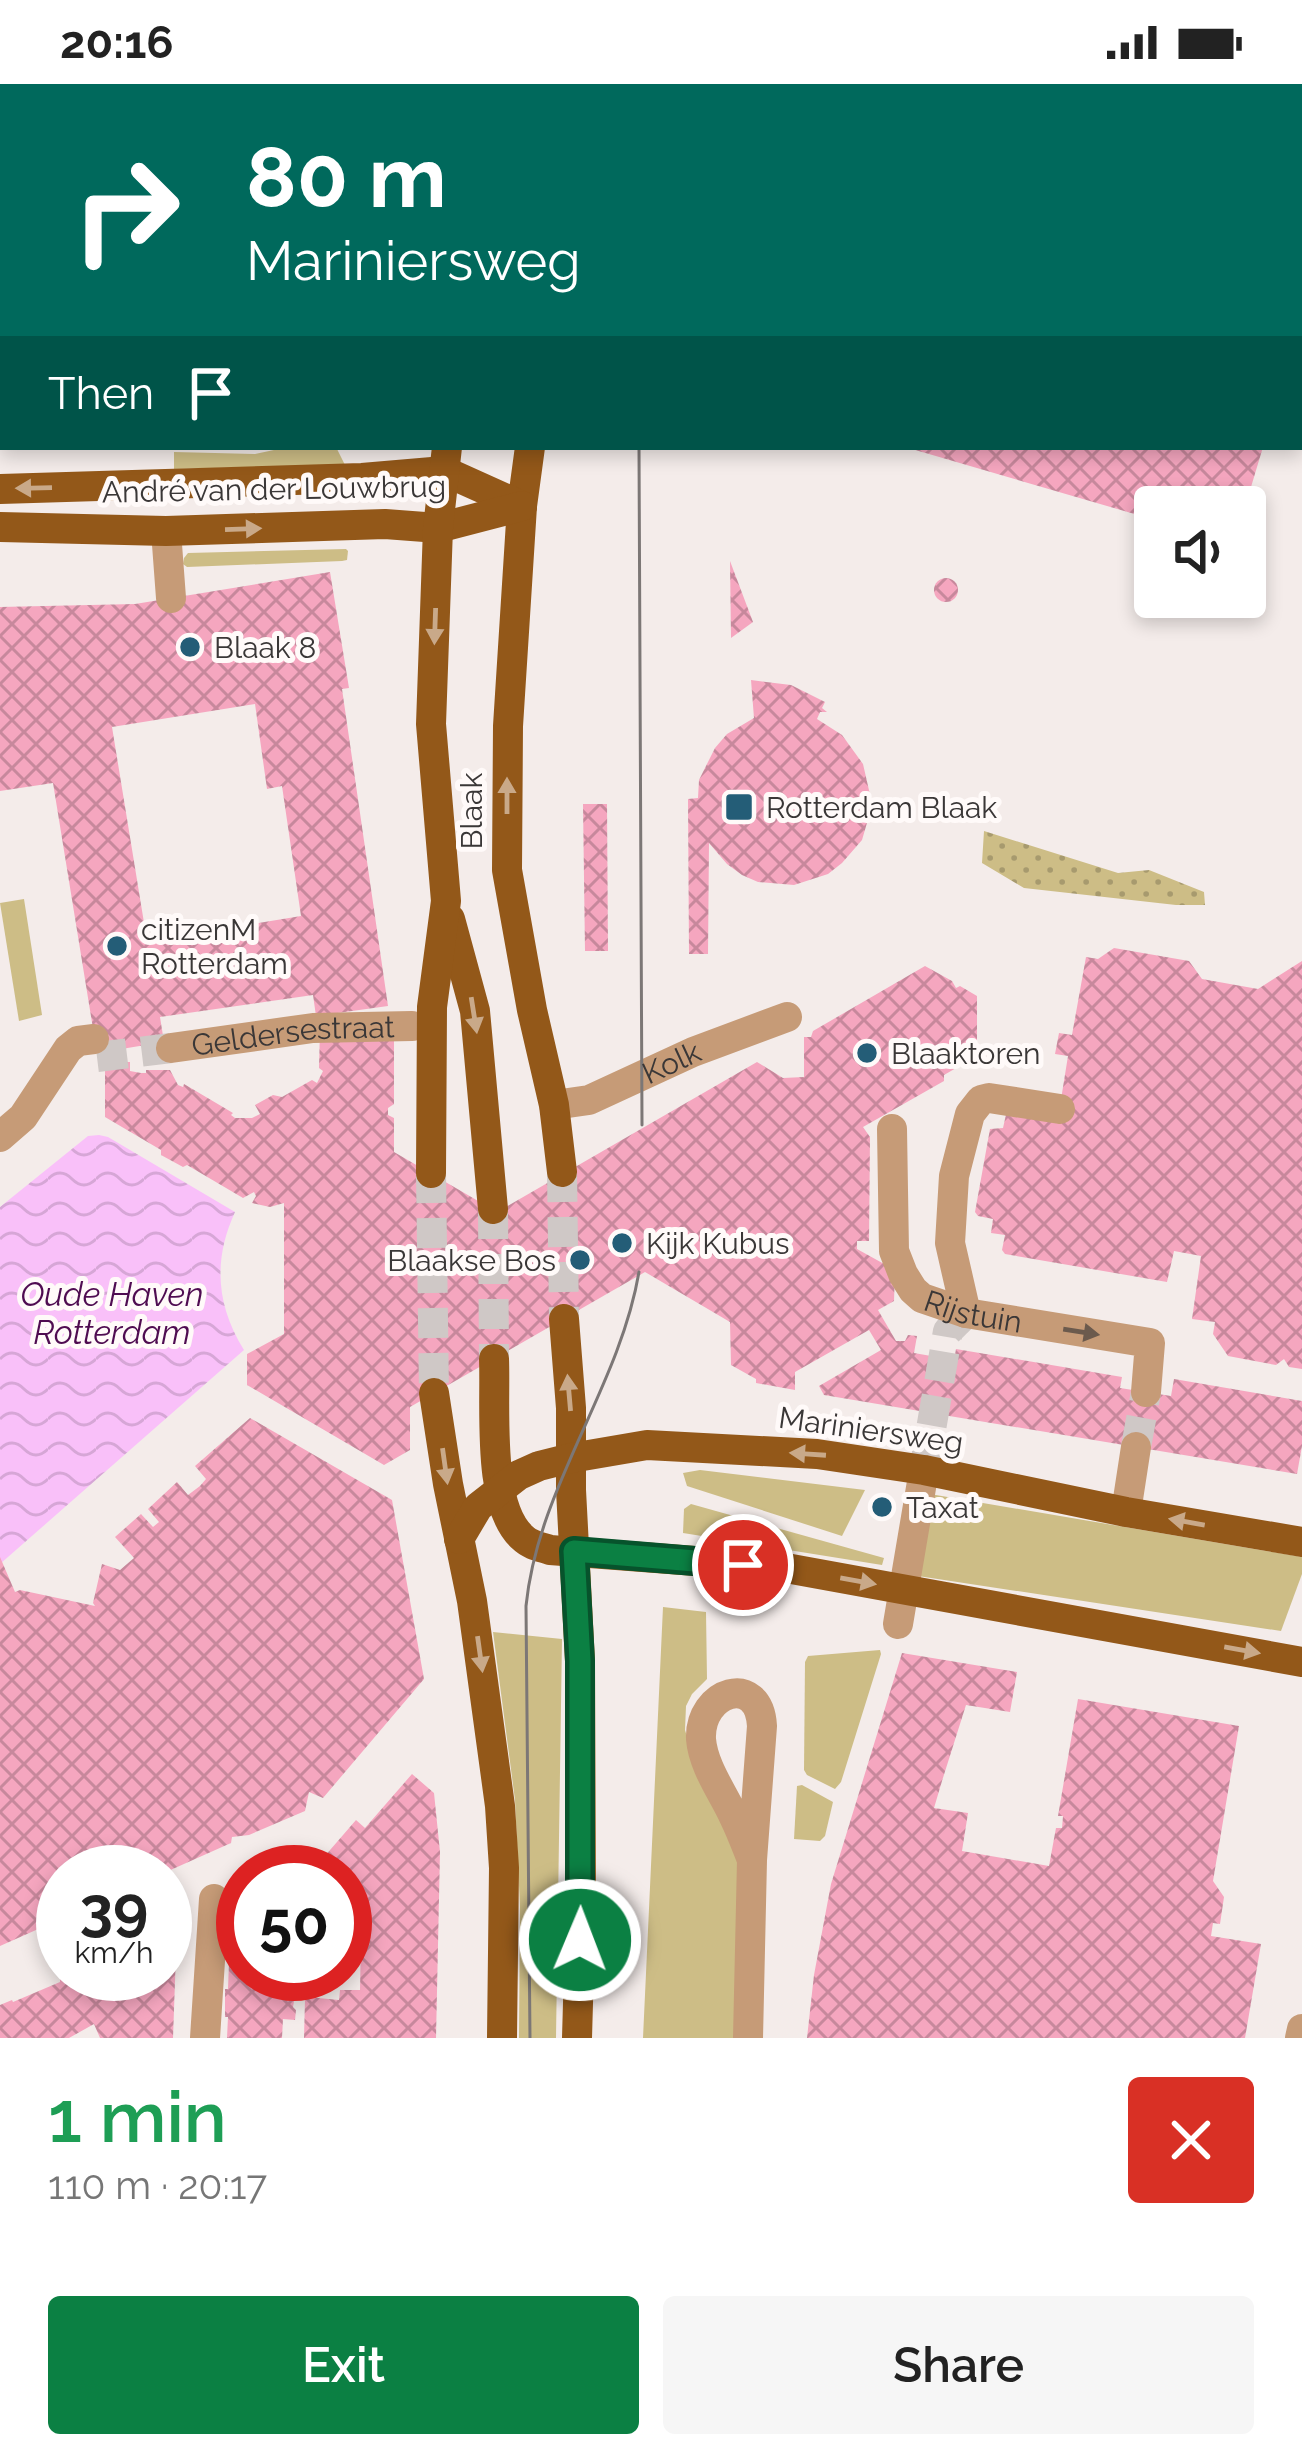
<!DOCTYPE html>
<html lang="en">
<head>
<meta charset="utf-8">
<style>
	body { margin:0; font-family:Raleway,sans-serif; background:#f6f6f6; color:#222; height:100vh; display:flex; flex-direction:column; font-size:45px; white-space:nowrap }
	* { box-sizing:border-box; margin:0 }
	p { font-size:39px; color:#767676 }
	.icon { flex:none; width:66px; height:66px; fill:none; stroke:currentColor; stroke-width:2; stroke-linecap:round; stroke-linejoin:round }
	.map { position:relative; height:1954px; overflow:hidden }
	.sheet { display:flex; flex-direction:column; background:#fff; flex:1 }
	.sheet>* { flex:none }
	.hud { position:absolute; left:0px; top:0px; width:1302px; height:366px; box-shadow:0 6px 18px #0003; background:#00695c; color:#fff; overflow:hidden }
	.tools { position:absolute; left:1134px; top:402px; display:grid; gap:24px }
	.tools a { display:grid; place-items:center; width:132px; height:132px; border-radius:12px; background:#fff; box-shadow:0 6px 18px #0003; font-size:60px }
	.speed { position:absolute; left:36px; top:1761px; display:flex; gap:24px; font-size:60px; font-weight:700; text-align:center }
	.speed>* { display:grid; place-content:center; width:156px; height:156px; border-radius:50%; background:#fff; box-shadow:0 6px 18px #0003; line-height:1 }
	.speed small { font-size:30px; font-weight:400 }
	.speed .limit { border:18px solid #d22; background:#fff; color:#111 }
	.pin { position:absolute; display:grid; place-items:center; width:102px; height:102px; color:#fff; margin:-51px; border:6px solid #fff; border-radius:50%; box-shadow:0 3px 12px #0007 }
	.me { position:absolute; width:132px; margin:-66px; rotate:1deg; stroke-linejoin:round; filter:drop-shadow(0 0 9px #0008) }
	.turn { display:flex; align-items:center; gap:42px; height:252px; padding:0 48px; font-size:54px }
	.turn .icon { width:156px; height:156px; stroke-width:2.5 }
	.turn b { display:block; font-size:84px; line-height:102px }
	.then { display:flex; align-items:center; height:114px; padding:0 48px; background:#0003; gap:24px; font-size:45px }
	.round { display:grid; place-items:center; flex:none; width:126px; height:126px; border-radius:12px; background:#f6f6f6 }
	.overview { display:flex; align-items:center; justify-content:space-between; height:204px; padding:0 48px }
	h1 { font-size:72px; font-weight:600; line-height:90px; color:#1e9e55 }
	.primary-button { display:flex; gap:24px; margin-top:auto; padding:24px 48px }
	.primary-button a { flex:1; height:138px; border-radius:12px; background:#0b8043; color:#fff; font-size:48px; font-weight:600; line-height:138px; text-align:center }
	.primary-button a+a { background:#f6f6f6; color:#222 }
	.status { display:flex; justify-content:space-between; align-items:center; height:84px; padding:0 60px; background:#fff; direction:ltr }
	.status svg { height:33px; fill:currentColor }
	.map>svg:first-child { display:block }
	.grass { fill:#cdbd86 }
	.garden { fill:url(#garden-dots) }
	.water { fill:url(#water-waves) }
	.building { fill:url(#building-cross-hatch); fill-rule:evenodd }
	.lines { fill:none; stroke-linecap:round; stroke-linejoin:round }
	.minor-tunnel { stroke:#cfc8c6; stroke-width:30; stroke-dasharray:30 15; stroke-linecap:butt }
	.major-tunnel { stroke:#cfc8c6; stroke-width:30; stroke-dasharray:30 15; stroke-linecap:butt }
	.minor { stroke:#c69b77; stroke-width:30 }
	.major { stroke:#935819; stroke-width:30 }
	.tram { stroke:#7c7776; stroke-width:3 }
	.oneway { fill:#c9a989 }
	.oneway2 { fill:#6b5a4d }
	.route-casing { stroke:#07532c; stroke-width:30 }
	.route { stroke:#0b8043; stroke-width:21 }
	.poi-dot { fill:#245d77; stroke:#fffaf9; stroke-width:4.5 }
	.labels { text-anchor:middle; dominant-baseline:central; stroke-width:10; stroke-linejoin:round; paint-order:stroke }
	.street-label { font-size:30px; fill:#3a3737; stroke:#fffaf9 }
	.poi-label { font-size:30px; fill:#3a3737; stroke:#fffaf9; text-anchor:start }
	.water-label { font-size:33px; font-style:italic; fill:#4f0c51; stroke:#fffaf9 }
</style>
</head>
<body>
<div class="status"><b>20:16</b><svg viewBox="0 0 49 12"><path d="M0 12V9h3v3zM5 12V6h3v6zM10 12V3h3v9zM15 12V0h3v12zM26 1h20v11H26zM47 4h2v5h-2z"/></svg></div>
<div class="map">
<svg width="1302" height="1954" viewBox="0 0 1302 1954">
	<defs>
		<pattern id="garden-dots" width="8" height="8" patternUnits="userSpaceOnUse" patternTransform="scale(3)"><rect width="8" height="8" fill="#cdbd86"/><path d="M2 2h.1M6 6h.1" fill="none" stroke="#a79a6e" stroke-width="1.8" stroke-linecap="round"/></pattern>
		<pattern id="water-waves" width="16" height="10" patternUnits="userSpaceOnUse" patternTransform="scale(3)"><rect width="16" height="10" fill="#f9c0f9"/><path d="M0 5q4-4 8 0t8 0" fill="none" stroke="#d6a6d6"/></pattern>
		<pattern id="building-cross-hatch" width="8" height="8" patternUnits="userSpaceOnUse" patternTransform="scale(3)"><rect width="8" height="8" fill="#f5a6bf"/><path d="M0 0l8 8M0 8l8-8" fill="none" stroke="#c7889c"/></pattern>
	</defs>
	<rect width="100%" height="100%" fill="#f4ecea"/>
	<g class="grass">
		<polygon points="288,363 336,363 345,381 174,385 174,368 255,370"/>
		<polygon points="346,465 348,467 347,476 342,477 187,483 183,480 184,474 188,469"/>
		<polygon points="24,815 42,931 19,937 0,819"/>
		<polygon points="700,1386 865,1406 842,1452 687,1402 683,1389"/>
		<polygon points="930,1410 1302,1473 1302,1490 1281,1547 918,1492"/>
		<polygon points="691,1420 884,1474 882,1481 683,1449 684,1425"/>
		<polygon points="663,1523 706,1528 707,1595 692,1610 686,1622 685,1646 692,1669 738,1763 737,1954 643,1954"/>
		<polygon points="493,1548 562,1555 556,1954 519,1954 520,1823 515,1716"/>
		<polygon points="880,1566 881,1570 841,1698 835,1705 807,1691 804,1686 805,1578 808,1572"/>
		<polygon points="802,1701 833,1718 825,1752 820,1757 794,1755 797,1702"/>
	</g>
	<polygon class="garden" points="984,747 1118,789 1149,786 1204,808 1205,821 1176,821 1024,804 982,779"/>
	<path class="water" d="M99,1051L108,1053L235,1128C213,1176 216,1221 244,1266L0,1480V1123L88,1052Z"/>
	<g class="building">
		<polygon points="905,363 1263,363 1245,423 1155,423 1155,436"/>
		<polygon points="730,477 753,538 731,554"/>
		<path d="M330,488L349,604L342,605L388,922L316,932L313,911L160,933L164,958L97,969L53,699L0,707V523L135,520ZM255,620L267,705L282,702L301,832L147,857L112,643Z"/>
		<circle cx="946" cy="506" r="12"/>
		<polygon points="751,596 791,601 825,618 822,624 827,628 820,628 817,635 842,651 863,680 871,715 869,732 862,756 842,779 828,790 794,801 758,798 742,791 727,780 709,759 708,870 689,870 688,715 698,714 699,696 715,664 727,650 754,634"/>
		<polygon points="583,720 607,720 608,867 585,867"/>
		<polygon points="1114,864 1189,877 1202,895 1258,905 1302,877 1302,1285 1289,1283 1284,1275 1276,1281 1228,1272 1213,1250 1215,1238 1192,1235 1201,1172 1174,1167 1167,1198 1005,1170 1002,1166 1005,1151 991,1149 993,1135 978,1132 975,1128 990,1045 1003,1044 1007,1026 1058,1034 1068,972 1055,970 1059,949 1072,951 1086,873 1098,875"/>
		<polygon points="925,882 952,897 956,904 960,902 977,912 977,972 944,991 944,997 863,1043 870,1053 869,1157 857,1157 857,1165 895,1186 894,1217 878,1226 896,1257 905,1257 908,1251 917,1252 914,1269 954,1276 956,1265 1122,1293 1120,1304 1171,1312 1174,1295 1302,1317 1302,1362 1297,1390 824,1311 819,1302 881,1266 869,1246 795,1288 795,1306 756,1299 756,1295 731,1281 730,1238 645,1188 410,1323 410,1366 384,1381 247,1301 247,1270 284,1250 284,1119 270,1123 252,1119 256,1112 254,1108 243,1114 187,1081 183,1083 161,1071 161,1066 105,1033 105,978 130,978 130,987 141,989 146,989 146,986 170,986 178,1001 183,1003 184,1000 233,1029 231,1031 235,1034 252,1034 260,1030 255,1021 273,1011 282,1013 312,996 317,999 323,987 319,984 320,945 394,946 394,1020 388,1024 388,1031 394,1034 394,1068 497,1128 757,978 783,994 804,993 804,953 811,953 813,947"/>
		<polygon points="250,1334 392,1416 424,1595 323,1714 309,1708 305,1727 249,1751 232,1753 231,1759 166,1788 63,1788 63,1834 0,1862 0,1473 15,1508 20,1506 95,1522 93,1519 102,1480 120,1486 134,1474 115,1453 141,1430 153,1443 159,1438 148,1425 177,1398 188,1411 200,1402 206,1395 195,1382"/>
		<polygon points="902,1569 1017,1588 1010,1628 966,1621 942,1697 934,1724 968,1729 962,1767 1049,1782 1056,1744 1062,1744 1063,1732 1058,1732 1078,1615 1239,1642 1213,1797 1224,1813 1220,1840 1213,1839 1211,1852 1261,1860 1245,1954 807,1954 814,1891 831,1800"/>
		<polygon points="412,1690 434,1709 440,1768 436,1954 304,1954 305,1915 308,1913 339,1916 340,1906 360,1906 361,1854 370,1854 370,1848 345,1826 345,1788 311,1788 356,1736 365,1744"/>
		<polygon points="165,1869 176,1869 173,1954 100,1954 94,1940 69,1954 0,1954 0,1921 12,1916 13,1918 60,1898 60,1895 71,1890 165,1890"/>
		<polygon points="229,1878 243,1878 243,1890 279,1890 279,1905 296,1906 293,1923 296,1926 295,1936 283,1935 282,1954 227,1954 228,1933 225,1933 225,1905 228,1905"/>
	</g>
	<g class="lines">
		<g class="minor-tunnel">
			<polyline points="97,973 171,964"/>
			<polyline points="1136,1363 1146,1308"/>
			<polyline points="924,1386 948,1247 966,1229"/>
		</g>
		<g class="major-tunnel">
			<polyline points="562,1088 564,1235"/>
			<polyline points="431,1089 434,1309"/>
			<polyline points="493,1125 494,1275"/>
		</g>
		<g class="minor">
			<polyline points="102,3 103,0"/>
			<polyline points="417,3 418,0"/>
			<polyline points="935,3 935,0"/>
			<polyline points="0,256 3,256"/>
			<polyline points="166,447 171,514"/>
			<path id="s1" d="M171,964L313,944L412,942"/>
			<path id="s2" d="M554,1021L589,1016L693,968L787,933"/>
			<path id="s3" d="M892,1045L894,1167L903,1190L913,1206L922,1214L966,1229L1150,1259L1146,1308"/>
			<polyline points="0,1053 23,1033 68,965 78,957 94,955"/>
			<polyline points="966,1229 950,1159 954,1092 970,1030 981,1016 989,1014 1060,1025"/>
			<polyline points="1126,1428 1136,1363"/>
			<polyline points="898,1540 924,1386"/>
			<polyline points="205,1954 214,1815"/>
			<path d="M748,1954L752,1776L762,1642C759,1588 699,1607 701,1655C703,1682 723,1709 734,1733C741,1747 746,1761 752,1776"/>
			<polyline points="1300,1954 1302,1945"/>
		</g>
		<g class="major">
			<polyline points="523,3 523,0"/>
			<polyline points="616,3 617,0"/>
			<polyline points="530,363 522,422 508,642 507,786 532,926 554,1021 562,1088"/>
			<polyline points="0,405 362,394 444,387 522,422"/>
			<polyline points="0,443 166,447 385,440 438,444 522,422"/>
			<polyline points="450,835 475,927 493,1125"/>
			<polyline points="431,1089 432,923 446,817 431,640 438,444 447,363"/>
			<polyline points="564,1235 571,1324 571,1406 580,1577 581,1814 577,1954"/>
			<path d="M494,1275C496,1322 486,1422 523,1454C530,1461 541,1463 550,1466L786,1484L1302,1578"/>
			<polyline points="434,1309 448,1400 472,1517 500,1722 504,1784 502,1954"/>
			<polyline points="459,1455 478,1423 519,1391 539,1382 571,1374 647,1361 817,1370 924,1386 1126,1428 1302,1458"/>
		</g>
		<g class="tram">
			<polyline points="668,3 668,0"/>
			<polyline points="639,363 642,1041"/>
			<path d="M530,1954L526,1522C538,1402 619,1305 639,1188"/>
		</g>
	</g>
	<defs><path id="oneway-solid" d="M-6-.8H1V-3.2L6.5 0L1 3.2V.8H-6Z" transform="scale(3)"/></defs>
	<g class="oneway">
		<use href="#oneway-solid" transform="translate(34 404) rotate(179)"/>
		<use href="#oneway-solid" transform="translate(243 445) rotate(-2)"/>
		<use href="#oneway-solid" transform="translate(435 542) rotate(92)"/>
		<use href="#oneway-solid" transform="translate(507 712) rotate(-90)"/>
		<use href="#oneway-solid" transform="translate(474 931) rotate(81)"/>
		<use href="#oneway-solid" transform="translate(569 1309) rotate(-95)"/>
		<use href="#oneway-solid" transform="translate(808 1370) rotate(-176)"/>
		<use href="#oneway-solid" transform="translate(445 1382) rotate(82)"/>
		<use href="#oneway-solid" transform="translate(1187 1438) rotate(-170)"/>
		<use href="#oneway-solid" transform="translate(858 1497) rotate(10)"/>
		<use href="#oneway-solid" transform="translate(1242 1566) rotate(10)"/>
		<use href="#oneway-solid" transform="translate(480 1570) rotate(82)"/>
	</g>
	<use class="oneway2" href="#oneway-solid" transform="translate(1081 1248) rotate(9)"/>
	<g class="lines">
		<g class="route-casing">
			<polyline id="route" points="580,1856 580,1577 574,1467 743,1481"/>
		</g>
		<use href="#route" class="route"/>
	</g>
	<g class="poi-dot">
		<circle cx="190" cy="563" r="12"/>
		<rect x="724" y="708" width="30" height="30" rx="6"/>
		<circle cx="117" cy="862" r="12"/>
		<circle cx="867" cy="969" r="12"/>
		<circle cx="622" cy="1159" r="12"/>
		<circle cx="580" cy="1176" r="12"/>
		<circle cx="882" cy="1423" r="12"/>
	</g>
	<g class="labels">
		<g class="street-label">
			<text transform="translate(274 405) rotate(-1)">André van der Louwbrug</text>
			<text transform="translate(471 727) rotate(-90)">Blaak</text>
			<text stroke="none"><textPath href="#s1" startOffset="123">Geldersestraat</textPath></text>
			<text stroke="none"><textPath href="#s2" startOffset="126">Kolk</textPath></text>
			<text stroke="none"><textPath href="#s3" startOffset="231">Rijstuin</textPath></text>
			<text transform="translate(871 1346) rotate(8)">Mariniersweg</text>
		</g>
		<g class="poi-label">
			<text x="214" y="563">Blaak 8</text>
			<text x="766" y="723">Rotterdam Blaak</text>
			<text x="141" y="845">citizenM<tspan x="141" dy="34">Rotterdam</tspan></text>
			<text x="891" y="969">Blaaktoren</text>
			<text x="646" y="1159">Kijk Kubus</text>
			<text x="556" y="1176" text-anchor="end">Blaakse Bos</text>
			<text x="906" y="1423">Taxat</text>
		</g>
		<g class="water-label">
			<text x="112" y="1210">Oude Haven<tspan x="112" dy="38">Rotterdam</tspan></text>
		</g>
	</g>
</svg>
<div class="tools">
<a><svg class="icon" aria-label="sound" viewBox="0 0 24 24"><path d="M4 9h4l5-4v14l-5-4H4zM17 9q2 3 0 6"/></svg></a>
</div>
<div class="speed"><div>39<small>km/h</small></div><div class="limit">50</div></div>
<div class="pin" style="left:743px;top:1481px;background:#d93025"><svg class="icon" aria-label="arrive" viewBox="0 0 24 24"><path d="M6 21V4h12l-3 4 3 4H6"/></svg></div>
<svg class="me" style="left:580px;top:1856px" viewBox="-20 -20 40 40"><circle r="17" fill="#0b8043" stroke="#fff" stroke-width="3"/><path d="M0-11L8 9 0 5-8 9z" fill="#fff"/></svg>
<div class="hud">
<div class="turn"><svg class="icon" aria-label="right" viewBox="0 0 24 24"><path d="M7 20v-9h11M14 6l5 5-5 5"/></svg><div><b>80 m</b>Mariniersweg</div></div>
<div class="then">Then<svg class="icon" aria-label="arrive" viewBox="0 0 24 24"><path d="M6 21V4h12l-3 4 3 4H6"/></svg></div>
</div>
</div>
<section class="sheet">
<div class="overview"><div><h1>1 min</h1><p>110 m · 20:17</p></div><a class="round" style="background:#d93025;color:#fff"><svg class="icon" aria-label="close" viewBox="0 0 24 24"><path d="M6 6l12 12M18 6L6 18"/></svg></a></div>
<div class="primary-button"><a>Exit</a><a>Share</a></div>
</section>
</body>
</html>
